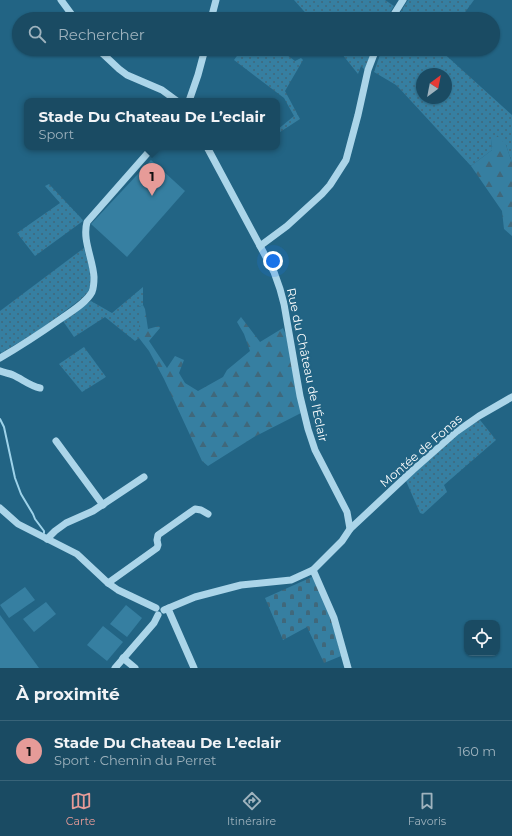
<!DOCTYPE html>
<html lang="fr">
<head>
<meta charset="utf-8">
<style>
  body { margin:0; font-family:Montserrat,sans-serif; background:#235269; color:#f1f3f6 }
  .controls { position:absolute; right:12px; bottom:12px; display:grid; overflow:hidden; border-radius:8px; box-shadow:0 1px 3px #0004 }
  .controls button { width:36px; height:36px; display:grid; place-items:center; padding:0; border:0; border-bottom:1px solid #386378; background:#1a4b63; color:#f1f3f6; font:20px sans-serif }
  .compass { position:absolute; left:416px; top:68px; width:36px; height:36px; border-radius:50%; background:#1a4b63; box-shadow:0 1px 3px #0004; rotate:32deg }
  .you { position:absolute; left:273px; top:261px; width:14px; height:14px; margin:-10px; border:3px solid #fff; border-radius:50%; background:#1a73e8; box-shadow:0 0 0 6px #1a73e833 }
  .badge { display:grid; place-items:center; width:26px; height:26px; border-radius:50%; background:#e69b98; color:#111; font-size:13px; font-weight:700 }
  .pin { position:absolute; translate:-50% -33px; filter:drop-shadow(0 1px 2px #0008) }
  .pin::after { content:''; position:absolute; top:21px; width:14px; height:12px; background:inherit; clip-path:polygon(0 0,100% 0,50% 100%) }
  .popup { position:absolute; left:24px; top:98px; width:256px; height:52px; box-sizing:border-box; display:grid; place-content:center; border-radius:8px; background:#1a4b63; filter:drop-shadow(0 1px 3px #0005); font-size:13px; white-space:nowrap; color:#9fb3be }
  .popup b { font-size:15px; color:#f1f3f6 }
  .popup::after { content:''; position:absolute; left:50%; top:100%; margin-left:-8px; border:8px solid transparent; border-top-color:#1a4b63 }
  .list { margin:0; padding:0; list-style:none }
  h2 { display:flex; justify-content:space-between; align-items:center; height:52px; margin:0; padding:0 16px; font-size:17px }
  h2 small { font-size:13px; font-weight:400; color:#9fb3be }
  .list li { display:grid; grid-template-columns:26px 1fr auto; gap:12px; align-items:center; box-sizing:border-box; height:60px; padding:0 16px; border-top:1px solid #386378 }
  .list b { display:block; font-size:15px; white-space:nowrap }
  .list p { margin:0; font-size:13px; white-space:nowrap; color:#9fb3be }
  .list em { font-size:13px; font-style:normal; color:#9fb3be }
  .icon { flex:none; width:22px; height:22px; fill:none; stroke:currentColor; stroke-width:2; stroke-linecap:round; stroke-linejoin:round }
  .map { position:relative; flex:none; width:512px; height:668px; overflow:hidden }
  .search { position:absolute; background:#1a4b63; box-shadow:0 1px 3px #0004; left:12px; right:12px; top:12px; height:44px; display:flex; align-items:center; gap:10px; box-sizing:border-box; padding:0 14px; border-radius:22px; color:#9fb3be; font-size:15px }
  .sheet { height:112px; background:#1a4b63 }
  nav { display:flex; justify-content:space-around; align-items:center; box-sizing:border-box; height:56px; border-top:1px solid #386378; background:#1a4b63; font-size:11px; color:#9fb3be }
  nav a { display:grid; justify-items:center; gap:2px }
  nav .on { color:#e69b98 }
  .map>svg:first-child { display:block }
  .grass { fill:url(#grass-dots); fill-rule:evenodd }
  .forest { fill:url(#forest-firs) }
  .cemetery { fill:url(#cemetery-stones) }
  .pitch { fill:#367fa1 }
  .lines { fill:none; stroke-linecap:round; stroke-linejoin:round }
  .stream { stroke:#9ed3ea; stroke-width:2 }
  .minor { stroke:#abd5e9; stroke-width:7 }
  .labels { text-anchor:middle; stroke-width:4; stroke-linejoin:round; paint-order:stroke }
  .street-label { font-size:12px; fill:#fff; stroke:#226484 }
</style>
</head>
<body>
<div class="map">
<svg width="512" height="668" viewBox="0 0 512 668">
  <defs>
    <pattern id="grass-dots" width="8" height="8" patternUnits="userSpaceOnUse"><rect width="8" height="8" fill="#367fa1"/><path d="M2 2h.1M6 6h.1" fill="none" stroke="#40687b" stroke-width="1.8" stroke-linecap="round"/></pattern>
    <pattern id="forest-firs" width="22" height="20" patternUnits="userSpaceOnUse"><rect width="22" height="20" fill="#367fa1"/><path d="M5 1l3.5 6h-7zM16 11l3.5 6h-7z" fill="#40687b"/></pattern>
    <pattern id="cemetery-stones" width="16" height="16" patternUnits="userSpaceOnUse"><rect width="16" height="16" fill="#367fa1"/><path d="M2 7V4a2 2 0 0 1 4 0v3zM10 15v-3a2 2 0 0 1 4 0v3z" fill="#40687b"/></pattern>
  </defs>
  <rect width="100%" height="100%" fill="#226484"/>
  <g class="grass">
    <polygon points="294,0 385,0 394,6 386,19 311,19"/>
    <polygon points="408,0 474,0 460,19 404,19 400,13"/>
    <polygon points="242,49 279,49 295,61 301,58 303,60 285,91 300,119 277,134 277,130 294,116 284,98 234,60"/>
    <polygon points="338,49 372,49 365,70 361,66 358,74"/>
    <path d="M382,49H439L512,115V163L506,145L491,139L492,150L471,166L400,89L396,85L374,72ZM422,74H446V98H422Z"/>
    <polygon points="49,184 82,219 83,221 35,256 17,233 60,203 45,186"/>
    <polygon points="84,248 91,274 90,286 88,292 81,299 38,331 1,353 0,351 0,311"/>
    <polygon points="143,287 143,305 139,307 139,338 135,341 105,317 74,337 63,321 91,301 112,313"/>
    <polygon points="84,347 106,377 82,392 59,364"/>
    <path d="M480,420L496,440L444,485L447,492L423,514L420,513L406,481C429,460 451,434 480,420Z"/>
  </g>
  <g class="forest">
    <polygon points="496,134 506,145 512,163 512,236 504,229 502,211 471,166 492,150 491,139"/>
    <polygon points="143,305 145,309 148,329 159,326 160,328 149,341 167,368 175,356 184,360 179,373 185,383 198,391 223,377 227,370 250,351 244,334 237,322 241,317 260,342 283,328 286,335 301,413 254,437 208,466 202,461 164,379 149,351 139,338 139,307"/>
  </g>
  <polygon class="cemetery" points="312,577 330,613 341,656 324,663 307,627 283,640 265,598"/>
  <g class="pitch">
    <polygon points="151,160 185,191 127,257 91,224"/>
    <polygon points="25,587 35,600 9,618 0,605"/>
    <polygon points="46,602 56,614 34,632 23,619"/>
    <polygon points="126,605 142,618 127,637 110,624"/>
    <polygon points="0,615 39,668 0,668"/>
    <polygon points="103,626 123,642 107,661 87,645"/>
  </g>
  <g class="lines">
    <polyline class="stream" points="0,419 4,427 15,478 21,494 33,514 35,519 44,531 44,533"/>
    <g class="minor">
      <polyline points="61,0 75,19"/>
      <polyline points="211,19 216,0"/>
      <polyline points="391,19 403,0"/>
      <polyline points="99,49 103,54 119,69 127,75 162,90 177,101"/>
      <polyline points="189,101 198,75 205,49"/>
      <polyline points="260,246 287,226 322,194 330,185 346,160 358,115 368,70 376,49"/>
      <path d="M0,358C21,346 42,332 62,318C72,311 86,303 92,292C94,287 94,282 94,277C93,259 82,240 87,222L153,147"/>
      <path d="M0,371C4,373 9,373 13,375C22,379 30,386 40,388"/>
      <polyline points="56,441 103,505"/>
      <polyline points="0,508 18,524 77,554 108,583 118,590 156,608"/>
      <polyline points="350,529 413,470 456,432 479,416 512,397"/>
      <polyline points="47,539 55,531 66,523 93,511 144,477"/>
      <polyline points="313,570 334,618 348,668"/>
      <polyline points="108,583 157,548 158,545 157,540 158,535 195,509 201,510 208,514"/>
      <polyline points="169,608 169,611 194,668"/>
      <polyline points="164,610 195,597 241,585 291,580 313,570 342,541 350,529 347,512 315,450 308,429 300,396 284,304 280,289 274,272 207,147"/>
      <polyline points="123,658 135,668"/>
      <polyline points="115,668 154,623 158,615"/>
    </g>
  </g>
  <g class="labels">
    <g class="street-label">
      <text transform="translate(307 365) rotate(78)" y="4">Rue du Château de l'Éclair</text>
      <text transform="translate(421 451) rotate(-41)" y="4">Montée de Fonas</text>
    </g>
  </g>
</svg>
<div class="controls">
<button><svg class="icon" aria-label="locate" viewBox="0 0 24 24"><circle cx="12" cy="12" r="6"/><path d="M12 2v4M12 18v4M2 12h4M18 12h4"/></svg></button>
</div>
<svg class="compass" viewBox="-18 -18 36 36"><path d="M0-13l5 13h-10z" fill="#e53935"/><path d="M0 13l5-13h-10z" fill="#9fb3be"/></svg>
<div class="you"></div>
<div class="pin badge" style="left:152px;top:196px">1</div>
<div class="popup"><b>Stade Du Chateau De L’eclair</b>Sport</div>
<div class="search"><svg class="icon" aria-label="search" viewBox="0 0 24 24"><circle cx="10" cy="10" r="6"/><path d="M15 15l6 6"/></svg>Rechercher</div>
</div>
<section class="sheet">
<h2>À proximité<small></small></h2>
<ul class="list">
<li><span class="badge">1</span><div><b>Stade Du Chateau De L’eclair</b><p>Sport · Chemin du Perret</p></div><em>160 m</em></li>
</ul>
</section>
<nav>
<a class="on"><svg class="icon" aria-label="map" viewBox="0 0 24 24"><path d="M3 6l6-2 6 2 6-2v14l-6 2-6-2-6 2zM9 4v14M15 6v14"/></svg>Carte</a>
<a><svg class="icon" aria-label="directions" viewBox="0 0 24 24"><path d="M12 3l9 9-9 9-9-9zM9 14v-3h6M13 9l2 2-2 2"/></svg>Itinéraire</a>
<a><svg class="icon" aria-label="saved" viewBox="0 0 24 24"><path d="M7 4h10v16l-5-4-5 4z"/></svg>Favoris</a>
</nav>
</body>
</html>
